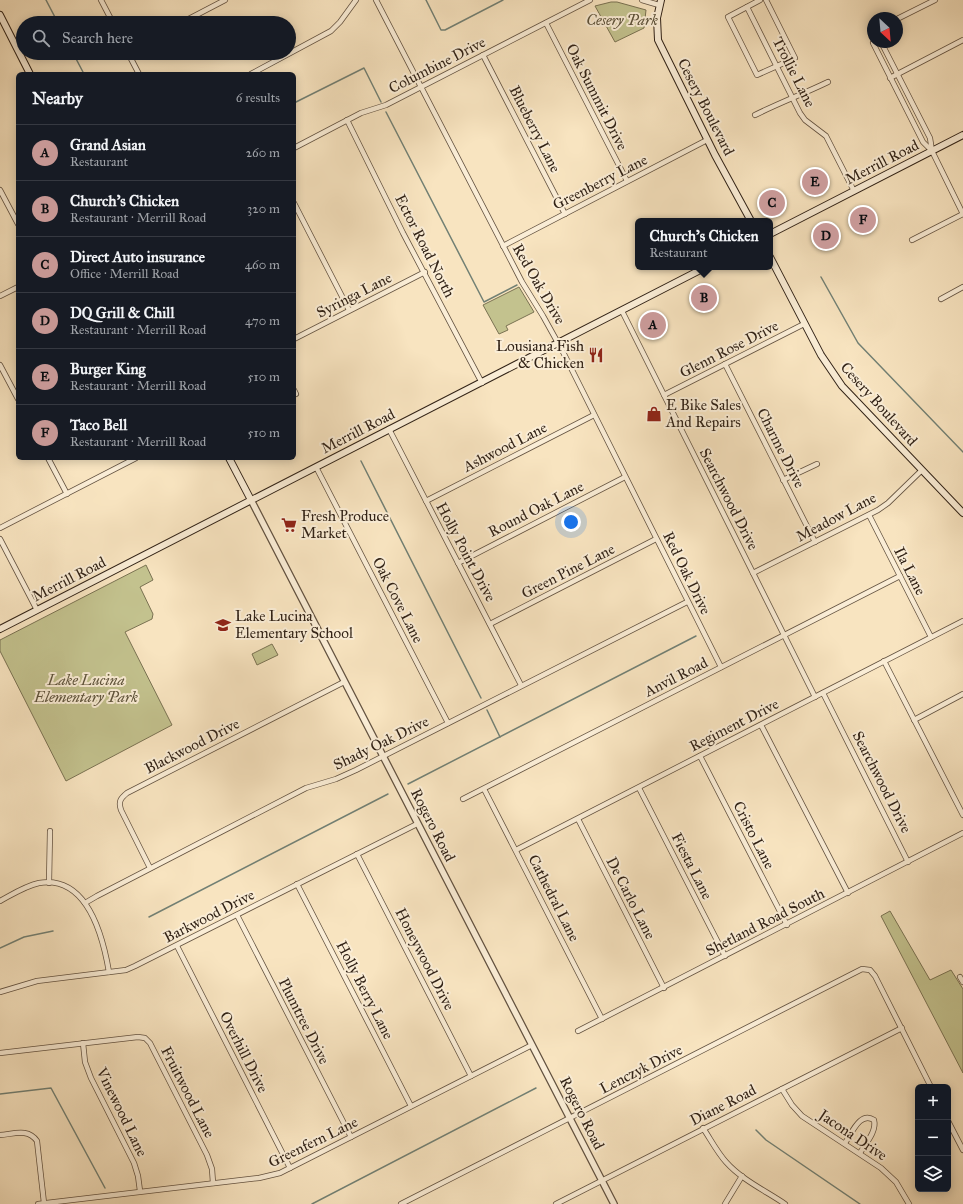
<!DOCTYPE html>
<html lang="en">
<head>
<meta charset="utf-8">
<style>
  body { margin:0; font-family:"IM FELL Great Primer",serif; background:#20242c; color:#f1f3f6 }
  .controls { position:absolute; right:12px; bottom:12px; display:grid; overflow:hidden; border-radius:6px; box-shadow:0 2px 10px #0003 }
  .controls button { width:36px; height:36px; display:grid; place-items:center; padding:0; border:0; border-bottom:1px solid #363941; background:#171b24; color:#f1f3f6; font:20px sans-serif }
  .compass { position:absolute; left:867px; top:12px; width:36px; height:36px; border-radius:50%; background:#171b24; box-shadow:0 2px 10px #0003; rotate:154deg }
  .you { position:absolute; left:571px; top:522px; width:14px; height:14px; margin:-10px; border:3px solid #fff; border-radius:50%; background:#1a73e8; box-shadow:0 0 0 6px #1a73e833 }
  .badge { display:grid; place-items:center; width:26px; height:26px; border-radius:50%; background:#c59692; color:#111; font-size:13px; font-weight:700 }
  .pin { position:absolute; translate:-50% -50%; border:2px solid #fff; box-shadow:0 1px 4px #0006 }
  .popup { position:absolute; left:635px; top:218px; width:138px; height:52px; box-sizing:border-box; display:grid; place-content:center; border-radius:6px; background:#171b24; filter:drop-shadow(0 1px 3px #0005); font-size:13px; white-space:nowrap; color:#9ea1a6 }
  .popup b { font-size:15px; color:#f1f3f6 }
  .popup::after { content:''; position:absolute; left:50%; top:100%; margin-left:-8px; border:8px solid transparent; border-top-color:#171b24 }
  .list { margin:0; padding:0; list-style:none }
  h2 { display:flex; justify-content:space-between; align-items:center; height:52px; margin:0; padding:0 16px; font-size:17px }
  h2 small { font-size:13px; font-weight:400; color:#9ea1a6 }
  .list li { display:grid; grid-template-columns:26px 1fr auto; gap:12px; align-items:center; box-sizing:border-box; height:56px; padding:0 16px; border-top:1px solid #363941 }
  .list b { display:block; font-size:15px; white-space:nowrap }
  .list p { margin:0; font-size:13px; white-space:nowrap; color:#9ea1a6 }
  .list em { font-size:13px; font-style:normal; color:#9ea1a6 }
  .icon { flex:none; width:22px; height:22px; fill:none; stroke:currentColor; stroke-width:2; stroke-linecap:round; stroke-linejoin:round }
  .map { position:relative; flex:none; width:963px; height:1204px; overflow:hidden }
  .search { position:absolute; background:#171b24; box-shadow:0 2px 10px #0003; left:16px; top:16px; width:280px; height:44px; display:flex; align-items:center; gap:10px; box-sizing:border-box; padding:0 14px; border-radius:22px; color:#9ea1a6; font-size:15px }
  .panel { position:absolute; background:#171b24; box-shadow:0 2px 10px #0003; left:16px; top:72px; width:280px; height:388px; border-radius:6px }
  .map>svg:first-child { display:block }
  .green { fill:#c3c28e; stroke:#7a7252 }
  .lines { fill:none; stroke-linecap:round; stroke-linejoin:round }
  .stream { stroke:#728074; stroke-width:1.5 }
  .minor-casing { stroke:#635240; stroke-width:6 }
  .tertiary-casing { stroke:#635240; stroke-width:8 }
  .secondary-casing { stroke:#312216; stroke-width:8 }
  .minor { stroke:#faedd6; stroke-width:4.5 }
  .tertiary { stroke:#faedd6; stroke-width:5.5 }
  .secondary { stroke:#faedd6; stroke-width:6 }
  .labels { text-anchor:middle; stroke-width:4; stroke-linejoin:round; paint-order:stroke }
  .park-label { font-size:15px; font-style:italic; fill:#5d523a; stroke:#faedd6 }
  .street-label { font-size:15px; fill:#312216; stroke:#faedd6 }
  .poi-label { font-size:15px; fill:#312216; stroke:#faedd6; text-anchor:start }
</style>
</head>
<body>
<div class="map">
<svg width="963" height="1204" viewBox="0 0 963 1204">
  <rect width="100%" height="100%" fill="#f8e4c0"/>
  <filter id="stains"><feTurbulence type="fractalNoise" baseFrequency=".005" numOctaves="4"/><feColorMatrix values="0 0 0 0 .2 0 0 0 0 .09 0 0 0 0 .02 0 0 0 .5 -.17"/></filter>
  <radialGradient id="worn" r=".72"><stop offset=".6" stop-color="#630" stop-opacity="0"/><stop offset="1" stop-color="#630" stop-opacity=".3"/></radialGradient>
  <g class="green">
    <polygon points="611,2 617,2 646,10 644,28 615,42 595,6"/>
    <polygon points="519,287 534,312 506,326 508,330 499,334 483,305"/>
    <polygon points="146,565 153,580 140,587 153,614 152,619 125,632 172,725 66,781 0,651 0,640"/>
    <polygon points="272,644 278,655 257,665 252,654"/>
    <polygon points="890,911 930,980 951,970 963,989 963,1073 881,916"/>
  </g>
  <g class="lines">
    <g class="stream">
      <polyline points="46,0 58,23"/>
      <polyline points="426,0 441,30 445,30 503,0"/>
      <polyline points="73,53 84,74"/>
      <polyline points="294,103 364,68 381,102"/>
      <polyline points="386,112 484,302 517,285"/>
      <polyline points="821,277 858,343 963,452"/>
      <polyline points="361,461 481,698"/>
      <polyline points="487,710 500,737"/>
      <polyline points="408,784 696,636"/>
      <polyline points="149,917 388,794"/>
      <polyline points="0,948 24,937 53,931"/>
      <polyline points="0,1094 51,1088 105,1188"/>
      <polyline points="756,1130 766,1140 860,1204"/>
      <polyline points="312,1204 536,1088"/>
    </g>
    <defs>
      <g id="minor">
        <polyline points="101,0 113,23"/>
        <polyline points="376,0 522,282 543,316 563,352 721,667"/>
        <polyline points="642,0 659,5"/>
        <polyline points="760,0 728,17 757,75 795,58 766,0"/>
        <polyline points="747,7 800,113 805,120 826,136 854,191"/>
        <polyline points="897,19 935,0"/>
        <polyline points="181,23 225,0"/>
        <polyline points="546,23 627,181"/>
        <polyline points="875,42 873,43 923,142 932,151"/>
        <polyline points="881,42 930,138 932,151 963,214"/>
        <polyline points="128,53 139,74"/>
        <polyline points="483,55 565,214"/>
        <polyline points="251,74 331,31 340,22 356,0"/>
        <polyline points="890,78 963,40"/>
        <path d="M755,115C779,103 803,94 828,82"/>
        <polyline points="347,120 403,233 482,383"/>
        <polyline points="294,148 361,113 386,105 590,0"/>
        <polyline points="0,190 18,224"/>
        <polyline points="294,203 349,310"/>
        <polyline points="912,240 963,214"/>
        <polyline points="503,246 707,140"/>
        <polyline points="0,296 18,287"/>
        <polyline points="941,299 963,287"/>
        <polyline points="622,311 815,697"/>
        <polyline points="294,339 425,272"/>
        <polyline points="725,364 815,542"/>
        <polyline points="0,365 18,399"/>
        <polyline points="294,390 296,394"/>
        <polyline points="664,395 804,324"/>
        <polyline points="389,429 521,685"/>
        <polyline points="48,458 67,494"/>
        <polyline points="316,467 448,723"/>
        <polyline points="783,480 817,464"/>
        <polyline points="426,501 594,415"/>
        <polyline points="869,515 931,637"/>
        <polyline points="0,528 136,458"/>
        <polyline points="0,539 37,610"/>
        <polyline points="458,563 625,477"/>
        <polyline points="753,573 878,510 888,503 922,470"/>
        <polyline points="490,624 656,539"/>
        <polyline points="884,661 963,815"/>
        <polyline points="823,693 908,862"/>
        <polyline points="914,720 963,694"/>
        <polyline points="761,725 848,893"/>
        <polyline points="700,756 787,925"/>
        <polyline points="639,788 725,956"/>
        <polyline points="484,789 602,1019"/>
        <polyline points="463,799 900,576"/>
        <polyline points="578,819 664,988"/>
        <polyline points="516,850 963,621"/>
        <polyline points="357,854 471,1076"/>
        <path d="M150,868L121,810C118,801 121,798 127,793L344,682"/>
        <polyline points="49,883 50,831"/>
        <polyline points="297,884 411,1106"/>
        <path d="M0,901C13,894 25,886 39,883C88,875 103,937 109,972"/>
        <polyline points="85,903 97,896 306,788 336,779 356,770 687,602"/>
        <polyline points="237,915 351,1137"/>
        <polyline points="177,946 290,1168"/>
        <polyline points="960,977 963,982"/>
        <polyline points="0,992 37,981 126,970 135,966 417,824"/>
        <polyline points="578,1031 963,833"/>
        <polyline points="83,1043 85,1062 91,1078 134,1163 138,1176 140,1191"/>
        <polyline points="0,1053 138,1037 145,1038 150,1043 207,1155 212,1169 213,1183"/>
        <polyline points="782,1089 792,1105 802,1116 881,1168 896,1182 909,1204"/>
        <polyline points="948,1121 963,1150"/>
        <path d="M703,1128C711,1140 717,1152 726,1162C742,1180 766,1191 785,1204"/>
        <path d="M0,1135C14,1134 28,1128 37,1141L44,1203"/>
        <path d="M845,1143C852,1133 860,1111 874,1120C877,1131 866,1143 860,1153"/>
        <polyline points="38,1204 259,1178 280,1173 532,1045"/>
        <polyline points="401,1204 862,969 870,970 875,976 931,1087"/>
        <polyline points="556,1204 902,1028"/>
        <polyline points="725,1204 742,1176"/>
      </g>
      <polyline id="tertiary" points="251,500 614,1204"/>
      <g id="secondary">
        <polyline points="661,0 657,18 658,40 715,155 751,221"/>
        <polyline points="0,15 30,74"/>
        <polyline points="770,234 963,135"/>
        <polyline points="770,257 821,355 842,386 963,513"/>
        <polyline points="229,458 251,500"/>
        <polyline points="0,629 706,267"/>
      </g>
    </defs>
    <use href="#minor" class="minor-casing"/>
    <use href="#tertiary" class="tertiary-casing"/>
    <use href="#secondary" class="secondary-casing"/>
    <use href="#minor" class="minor"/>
    <use href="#tertiary" class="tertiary"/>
    <use href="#secondary" class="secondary"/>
  </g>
  <defs>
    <symbol id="restaurant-bare" viewBox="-9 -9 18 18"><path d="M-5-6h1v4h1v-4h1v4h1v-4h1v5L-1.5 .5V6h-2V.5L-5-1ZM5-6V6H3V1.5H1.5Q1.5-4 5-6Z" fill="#8f2418" stroke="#faedd6" stroke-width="2.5" paint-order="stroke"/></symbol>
    <symbol id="shop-bare" viewBox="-9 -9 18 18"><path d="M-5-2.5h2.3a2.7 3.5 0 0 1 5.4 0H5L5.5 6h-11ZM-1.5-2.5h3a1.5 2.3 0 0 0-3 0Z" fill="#8f2418" stroke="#faedd6" stroke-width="2.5" paint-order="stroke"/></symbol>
    <symbol id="supermarket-bare" viewBox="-9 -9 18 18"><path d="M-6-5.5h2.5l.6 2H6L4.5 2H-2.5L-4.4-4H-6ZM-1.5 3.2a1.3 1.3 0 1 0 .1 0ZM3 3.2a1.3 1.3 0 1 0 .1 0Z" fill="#8f2418" stroke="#faedd6" stroke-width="2.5" paint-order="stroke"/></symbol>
    <symbol id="school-bare" viewBox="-9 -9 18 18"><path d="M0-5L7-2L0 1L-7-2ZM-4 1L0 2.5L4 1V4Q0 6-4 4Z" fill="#8f2418" stroke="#faedd6" stroke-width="2.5" paint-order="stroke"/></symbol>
  </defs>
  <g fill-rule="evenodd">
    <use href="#restaurant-bare" x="585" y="344" width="22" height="22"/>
    <use href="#shop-bare" x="643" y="403" width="22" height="22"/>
    <use href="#supermarket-bare" x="278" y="514" width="22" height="22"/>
    <use href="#school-bare" x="212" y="614" width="22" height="22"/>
  </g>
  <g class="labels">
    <g class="park-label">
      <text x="622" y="25">Cesery Park</text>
      <text x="86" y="685">Lake Lucina<tspan x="86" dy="17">Elementary Park</tspan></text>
    </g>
    <g class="street-label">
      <text transform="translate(437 65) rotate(-27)" y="5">Columbine Drive</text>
      <text transform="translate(794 72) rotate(63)" y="5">Trollie Lane</text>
      <text transform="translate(597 97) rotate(63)" y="5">Oak Summit Drive</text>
      <text transform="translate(706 107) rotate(63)" y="5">Cesery Boulevard</text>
      <text transform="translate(535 129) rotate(63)" y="5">Blueberry Lane</text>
      <text transform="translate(882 162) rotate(-27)" y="5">Merrill Road</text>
      <text transform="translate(600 182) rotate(-27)" y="5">Greenberry Lane</text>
      <text transform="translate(425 246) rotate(63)" y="5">Ector Road North</text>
      <text transform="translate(539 284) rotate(60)" y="5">Red Oak Drive</text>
      <text transform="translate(354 295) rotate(-27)" y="5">Syringa Lane</text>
      <text transform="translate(729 349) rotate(-27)" y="5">Glenn Rose Drive</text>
      <text transform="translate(879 404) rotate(48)" y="5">Cesery Boulevard</text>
      <text transform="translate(358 431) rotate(-27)" y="5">Merrill Road</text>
      <text transform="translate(505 447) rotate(-27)" y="5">Ashwood Lane</text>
      <text transform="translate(781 448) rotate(63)" y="5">Charme Drive</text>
      <text transform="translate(729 499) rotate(63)" y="5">Searchwood Drive</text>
      <text transform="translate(536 509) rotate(-27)" y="5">Round Oak Lane</text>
      <text transform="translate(836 517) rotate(-28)" y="5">Meadow Lane</text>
      <text transform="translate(466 552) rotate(62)" y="5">Holly Point Drive</text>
      <text transform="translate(568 571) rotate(-27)" y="5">Green Pine Lane</text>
      <text transform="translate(910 571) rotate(63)" y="5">Ila Lane</text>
      <text transform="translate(687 573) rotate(64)" y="5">Red Oak Drive</text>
      <text transform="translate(69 579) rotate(-27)" y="5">Merrill Road</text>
      <text transform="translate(398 600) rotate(63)" y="5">Oak Cove Lane</text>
      <text transform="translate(676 677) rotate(-27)" y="5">Anvil Road</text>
      <text transform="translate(734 725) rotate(-27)" y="5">Regiment Drive</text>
      <text transform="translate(381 743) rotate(-26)" y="5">Shady Oak Drive</text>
      <text transform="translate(192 746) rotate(-27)" y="5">Blackwood Drive</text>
      <text transform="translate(882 782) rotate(63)" y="5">Searchwood Drive</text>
      <text transform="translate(433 825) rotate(63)" y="5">Rogero Road</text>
      <text transform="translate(754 835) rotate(63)" y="5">Cristo Lane</text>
      <text transform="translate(692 866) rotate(63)" y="5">Fiesta Lane</text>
      <text transform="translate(554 898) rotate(63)" y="5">Cathedral Lane</text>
      <text transform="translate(631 898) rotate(63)" y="5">De Carlo Lane</text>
      <text transform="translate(209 916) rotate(-27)" y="5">Barkwood Drive</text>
      <text transform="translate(765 922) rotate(-27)" y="5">Shetland Road South</text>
      <text transform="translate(425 959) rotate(63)" y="5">Honeywood Drive</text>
      <text transform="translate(365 990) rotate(63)" y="5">Holly Berry Lane</text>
      <text transform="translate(304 1021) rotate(63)" y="5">Plumtree Drive</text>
      <text transform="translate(244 1052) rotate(63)" y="5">Overhill Drive</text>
      <text transform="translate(641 1069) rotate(-27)" y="5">Lenczyk Drive</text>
      <text transform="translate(188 1092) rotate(63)" y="5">Fruitwood Lane</text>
      <text transform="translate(723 1105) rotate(-27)" y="5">Diane Road</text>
      <text transform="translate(122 1112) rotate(64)" y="5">Vinewood Lane</text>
      <text transform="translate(582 1113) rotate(63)" y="5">Rogero Road</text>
      <text transform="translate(853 1135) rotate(34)" y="5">Jacona Drive</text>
      <text transform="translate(313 1142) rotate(-26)" y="5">Greenfern Lane</text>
    </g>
    <g class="poi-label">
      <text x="584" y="351" text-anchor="end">Lousiana Fish<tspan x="584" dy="17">&amp; Chicken</tspan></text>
      <text x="666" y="410">E Bike Sales<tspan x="666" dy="17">And Repairs</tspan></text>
      <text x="301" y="521">Fresh Produce<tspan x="301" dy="17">Market</tspan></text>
      <text x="235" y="621">Lake Lucina<tspan x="235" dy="17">Elementary School</tspan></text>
    </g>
  </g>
  <rect width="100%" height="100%" filter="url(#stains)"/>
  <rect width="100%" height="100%" fill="url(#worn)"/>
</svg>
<div class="controls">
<button>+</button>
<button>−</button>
<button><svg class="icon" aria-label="layers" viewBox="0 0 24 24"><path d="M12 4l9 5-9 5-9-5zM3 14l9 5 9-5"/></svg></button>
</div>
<svg class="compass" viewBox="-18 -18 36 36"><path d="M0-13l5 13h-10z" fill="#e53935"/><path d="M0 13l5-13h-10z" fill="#9ea1a6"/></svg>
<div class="you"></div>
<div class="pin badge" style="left:653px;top:325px">A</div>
<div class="pin badge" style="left:704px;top:298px">B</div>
<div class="popup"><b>Church's Chicken</b>Restaurant</div>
<div class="pin badge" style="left:772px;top:203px">C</div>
<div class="pin badge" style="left:826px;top:236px">D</div>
<div class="pin badge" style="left:815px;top:182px">E</div>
<div class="pin badge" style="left:863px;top:220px">F</div>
<div class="search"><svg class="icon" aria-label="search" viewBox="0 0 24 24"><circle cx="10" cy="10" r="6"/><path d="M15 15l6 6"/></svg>Search here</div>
<section class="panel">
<h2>Nearby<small>6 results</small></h2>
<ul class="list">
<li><span class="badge">A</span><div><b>Grand Asian</b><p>Restaurant</p></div><em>260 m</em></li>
<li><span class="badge">B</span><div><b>Church's Chicken</b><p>Restaurant · Merrill Road</p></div><em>320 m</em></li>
<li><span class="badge">C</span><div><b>Direct Auto insurance</b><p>Office · Merrill Road</p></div><em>460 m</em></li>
<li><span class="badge">D</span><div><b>DQ Grill &amp; Chill</b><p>Restaurant · Merrill Road</p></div><em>470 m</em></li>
<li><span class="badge">E</span><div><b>Burger King</b><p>Restaurant · Merrill Road</p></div><em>510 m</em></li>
<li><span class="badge">F</span><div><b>Taco Bell</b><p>Restaurant · Merrill Road</p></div><em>510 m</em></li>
</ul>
</section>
</div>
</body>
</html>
